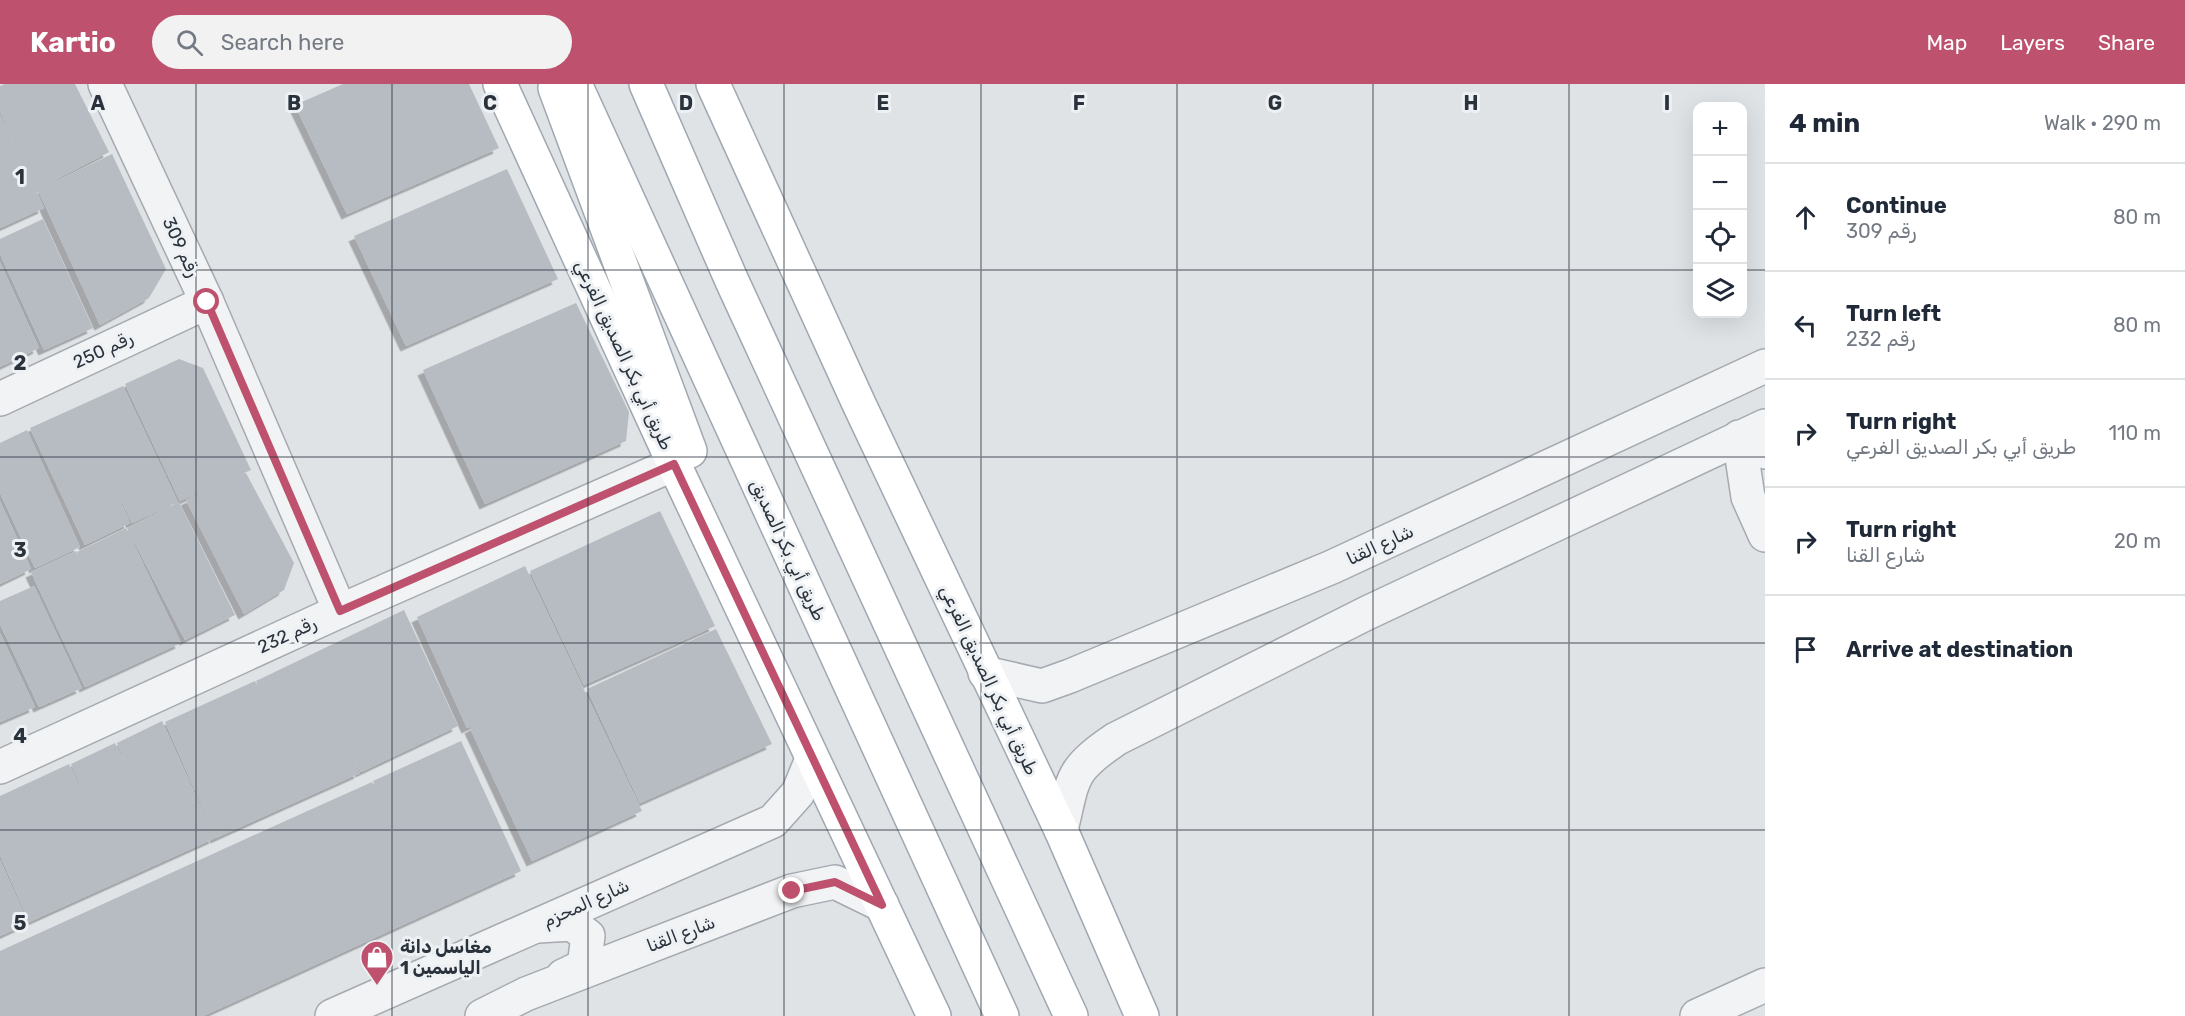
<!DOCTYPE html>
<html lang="en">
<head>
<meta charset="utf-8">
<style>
  body { margin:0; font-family:Rubik,"Noto Naskh Arabic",sans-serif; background:#f2f2f3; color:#1f2937 }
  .controls { position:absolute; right:18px; top:18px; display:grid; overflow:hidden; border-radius:12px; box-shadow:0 6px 24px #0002 }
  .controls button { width:54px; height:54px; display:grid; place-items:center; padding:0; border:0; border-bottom:2px solid #e0e1e3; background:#fff; color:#1f2937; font:30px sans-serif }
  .stop { position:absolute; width:18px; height:18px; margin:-14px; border:4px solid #be516d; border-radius:50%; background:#fff }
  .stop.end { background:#be516d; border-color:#fff; box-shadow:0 2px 6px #0008 }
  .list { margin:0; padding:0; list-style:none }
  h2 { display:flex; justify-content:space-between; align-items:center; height:78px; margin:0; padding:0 24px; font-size:26px }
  h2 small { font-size:20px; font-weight:400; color:#747a83 }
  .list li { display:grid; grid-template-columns:39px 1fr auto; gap:18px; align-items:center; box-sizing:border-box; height:108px; padding:0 24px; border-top:2px solid #e0e1e3 }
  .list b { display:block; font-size:22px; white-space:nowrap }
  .list p { margin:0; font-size:20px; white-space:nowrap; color:#747a83 }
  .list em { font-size:20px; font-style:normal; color:#747a83 }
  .icon { flex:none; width:33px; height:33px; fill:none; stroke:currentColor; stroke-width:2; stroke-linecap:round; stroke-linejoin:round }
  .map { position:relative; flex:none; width:1765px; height:932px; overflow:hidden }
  header { display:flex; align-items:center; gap:36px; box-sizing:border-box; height:84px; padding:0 30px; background:#be516d; color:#fff }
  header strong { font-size:28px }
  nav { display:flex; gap:33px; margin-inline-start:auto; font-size:21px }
  .search { width:420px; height:54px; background:#f2f2f3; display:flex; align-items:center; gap:15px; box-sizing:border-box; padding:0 21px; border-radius:33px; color:#747a83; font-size:22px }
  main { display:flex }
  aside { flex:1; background:#fff }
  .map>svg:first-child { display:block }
  .building { fill:#b7bcc3; filter:url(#shadow) }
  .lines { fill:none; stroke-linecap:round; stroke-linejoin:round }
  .minor-casing { stroke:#a5aab0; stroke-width:36 }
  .major-casing { stroke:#9fa8b1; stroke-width:36 }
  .minor { stroke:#f1f3f5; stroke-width:33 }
  .major { stroke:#fff; stroke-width:33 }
  .route { stroke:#be516d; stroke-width:8 }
  .grid { fill:none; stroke:#2a323c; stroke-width:1.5; stroke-opacity:0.55 }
  .labels { text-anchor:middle; stroke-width:6; stroke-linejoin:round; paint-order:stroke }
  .street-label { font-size:18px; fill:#2a323c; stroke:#eef1f4 }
  .poi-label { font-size:18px; font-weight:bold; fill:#2a323c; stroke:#eef1f4; text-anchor:start }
  .grid-label { font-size:20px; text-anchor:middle; font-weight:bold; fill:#2a323c; stroke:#eef1f4; stroke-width:6; stroke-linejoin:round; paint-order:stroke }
</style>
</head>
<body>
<header>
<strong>Kartio</strong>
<div class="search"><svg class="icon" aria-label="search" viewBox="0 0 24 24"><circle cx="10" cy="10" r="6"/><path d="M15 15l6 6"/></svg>Search here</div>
<nav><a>Map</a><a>Layers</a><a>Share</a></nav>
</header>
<main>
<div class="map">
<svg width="1765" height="932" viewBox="0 0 1765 932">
  <defs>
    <filter id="shadow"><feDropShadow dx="-5.5" dy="5.5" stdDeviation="0" flood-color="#0004"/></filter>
  </defs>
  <rect width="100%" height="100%" fill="#dfe3e6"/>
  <g class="building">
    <polygon points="5,0 75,0 109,68 36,106 44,124 0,144 0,31 21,74 0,27 0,2"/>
    <polygon points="343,0 469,0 499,64 347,130 295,21"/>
    <polygon points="112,70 166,185 149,214 100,241 38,106"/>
    <polygon points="507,85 558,195 406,262 354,152"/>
    <polygon points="43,135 93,244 44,266 0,170 0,155"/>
    <polygon points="0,178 39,264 0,283"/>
    <polygon points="576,219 629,328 626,357 485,420 423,286"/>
    <polygon points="179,275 203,284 251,386 180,417 125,300"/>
    <polygon points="123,302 178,418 132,439 102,376 130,439 85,461 30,344"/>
    <polygon points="27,346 80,463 35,484 0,409 0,359"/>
    <polygon points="246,389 294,479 284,506 244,530 186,416"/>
    <polygon points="0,417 31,485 0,500"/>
    <polygon points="179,418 235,531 185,556 127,444"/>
    <polygon points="660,427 715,542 584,601 530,487"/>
    <polygon points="126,444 181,559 85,603 31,488 76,467 102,523 77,468"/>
    <polygon points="525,482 642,727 532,777 470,644 501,628 467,644 417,533"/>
    <polygon points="34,502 82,604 39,623 0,540 0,517"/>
    <polygon points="404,526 458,642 361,688 348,661 360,689 216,754 165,638 255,597 263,614 256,597"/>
    <polygon points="716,545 772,660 640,719 587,605"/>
    <polygon points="0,549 35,623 0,638"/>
    <polygon points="162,637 215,754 29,838 0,771 0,712 69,680 99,743 71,680 115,659 130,689 117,659"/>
    <polygon points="461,657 521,787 203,932 0,932 0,867 283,738 312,803 283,738 372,698 384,723 373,697"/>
    <polygon points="0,776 28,839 0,852"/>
  </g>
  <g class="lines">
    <defs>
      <g id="minor">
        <polyline points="105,0 207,218 340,527"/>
        <polyline points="0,315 207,218"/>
        <polyline points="1765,368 1739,353 1748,413 1765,451"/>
        <polyline points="985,589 1042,602 1070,592 1332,483 1765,282"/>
        <polyline points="0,683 340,527 674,380"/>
        <path d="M1061,746C1074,693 1069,687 1116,655L1367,529L1765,342"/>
        <polyline points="538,842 572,840 588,852 584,882 563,892"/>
        <polyline points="332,932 773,737 798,709 812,675"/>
        <polyline points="482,932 526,910 792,807 835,798 882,821"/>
        <polyline points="1697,932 1765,901"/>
      </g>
      <g id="major">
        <polyline points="500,0 674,380 934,932"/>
        <polyline points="575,0 1002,932"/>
        <polyline points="646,0 732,197 1071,932"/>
        <polyline points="713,0 859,320 1061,746 1142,932"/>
        <polyline points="555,4 690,367"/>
      </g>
    </defs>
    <use href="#minor" class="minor-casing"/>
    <use href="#major" class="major-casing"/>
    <use href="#minor" class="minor"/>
    <use href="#major" class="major"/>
  </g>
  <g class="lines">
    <polyline class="route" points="207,218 340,527 674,380 882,821 835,798 792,807"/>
  </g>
  <path class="grid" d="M196,0V932M392,0V932M588,0V932M784,0V932M981,0V932M1177,0V932M1373,0V932M1569,0V932M0,186H1698M1742,186H1765M0,373H1765M0,559H1765M0,746H1765"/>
  <defs>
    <symbol id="shop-pin" viewBox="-11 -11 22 30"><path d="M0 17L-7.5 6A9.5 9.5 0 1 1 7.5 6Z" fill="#be516d" stroke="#eef1f4"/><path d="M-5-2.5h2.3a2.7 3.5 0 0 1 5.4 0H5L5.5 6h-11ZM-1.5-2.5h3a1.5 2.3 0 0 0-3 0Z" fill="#fff"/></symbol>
  </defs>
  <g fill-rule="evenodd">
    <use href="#shop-pin" x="358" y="854" width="38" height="52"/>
  </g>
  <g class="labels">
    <g class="street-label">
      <text transform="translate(181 163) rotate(65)" y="6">رقم 309</text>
      <text transform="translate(103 266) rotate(-25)" y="6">رقم 250</text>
      <text transform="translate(624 271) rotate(65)" y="6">طريق أبي بكر الصديق الفرعي</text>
      <text transform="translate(1380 461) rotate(-25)" y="6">شارع القنا</text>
      <text transform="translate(788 466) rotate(65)" y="6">طريق أبي بكر الصديق</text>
      <text transform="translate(287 551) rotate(-25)" y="6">رقم 232</text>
      <text transform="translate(989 596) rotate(65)" y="6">طريق أبي بكر الصديق الفرعي</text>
      <text transform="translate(586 819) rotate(-24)" y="6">شارع المحزم</text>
      <text transform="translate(681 850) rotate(-21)" y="6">شارع القنا</text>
    </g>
    <g class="poi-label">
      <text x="400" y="869">مغاسل دانة<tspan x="400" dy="21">الياسمين 1</tspan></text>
    </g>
  </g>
  <g class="grid-label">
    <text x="98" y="26">A</text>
    <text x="294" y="26">B</text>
    <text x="490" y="26">C</text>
    <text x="686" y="26">D</text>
    <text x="883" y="26">E</text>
    <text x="1079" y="26">F</text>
    <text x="1275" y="26">G</text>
    <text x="1471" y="26">H</text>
    <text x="1667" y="26">I</text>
    <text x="20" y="100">1</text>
    <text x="20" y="286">2</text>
    <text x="20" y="473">3</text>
    <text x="20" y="659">4</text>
    <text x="20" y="846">5</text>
  </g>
</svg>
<div class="controls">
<button>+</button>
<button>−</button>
<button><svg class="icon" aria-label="locate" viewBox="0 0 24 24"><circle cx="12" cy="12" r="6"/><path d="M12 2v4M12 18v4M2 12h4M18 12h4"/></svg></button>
<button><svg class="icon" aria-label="layers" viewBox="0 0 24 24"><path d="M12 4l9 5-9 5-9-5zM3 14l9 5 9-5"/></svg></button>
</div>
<div class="stop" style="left:207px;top:218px"></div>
<div class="stop end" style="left:792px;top:807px"></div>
</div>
<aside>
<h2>4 min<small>Walk · 290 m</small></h2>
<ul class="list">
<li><svg class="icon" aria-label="ahead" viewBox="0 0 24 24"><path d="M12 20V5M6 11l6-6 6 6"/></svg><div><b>Continue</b><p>رقم 309</p></div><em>80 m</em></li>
<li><svg class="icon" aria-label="left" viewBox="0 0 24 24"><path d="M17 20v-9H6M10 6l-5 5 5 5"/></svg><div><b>Turn left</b><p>رقم 232</p></div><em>80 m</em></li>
<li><svg class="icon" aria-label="right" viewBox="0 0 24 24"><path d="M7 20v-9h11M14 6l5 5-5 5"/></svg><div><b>Turn right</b><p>طريق أبي بكر الصديق الفرعي</p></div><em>110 m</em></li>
<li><svg class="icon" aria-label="right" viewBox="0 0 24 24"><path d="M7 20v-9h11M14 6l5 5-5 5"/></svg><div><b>Turn right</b><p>شارع القنا</p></div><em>20 m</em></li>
<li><svg class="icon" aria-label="arrive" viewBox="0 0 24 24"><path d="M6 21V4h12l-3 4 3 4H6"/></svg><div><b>Arrive at destination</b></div></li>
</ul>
</aside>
</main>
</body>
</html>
